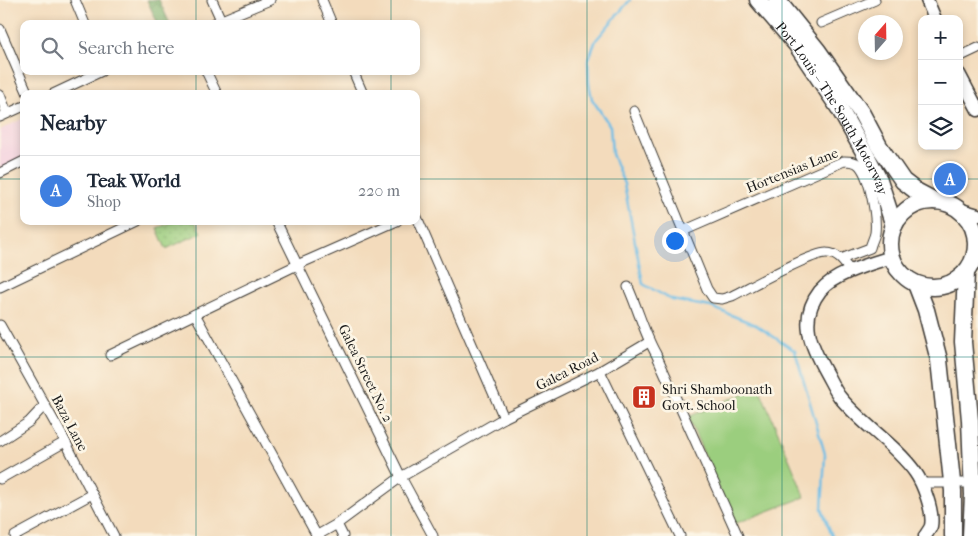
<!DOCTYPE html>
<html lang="en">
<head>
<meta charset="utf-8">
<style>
  body { margin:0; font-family:"IM FELL French Canon",serif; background:#f2f2f3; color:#1f2937 }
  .controls { position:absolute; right:15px; top:15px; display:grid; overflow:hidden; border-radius:10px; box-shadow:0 2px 8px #0003 }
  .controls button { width:45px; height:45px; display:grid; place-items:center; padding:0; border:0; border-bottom:1px solid #e0e1e3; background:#fff; color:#1f2937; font:25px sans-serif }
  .compass { position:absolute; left:858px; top:15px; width:45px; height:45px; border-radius:50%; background:#fff; box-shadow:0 2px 8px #0003; rotate:20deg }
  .you { position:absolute; left:674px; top:240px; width:18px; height:18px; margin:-12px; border:4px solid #fff; border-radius:50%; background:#1a73e8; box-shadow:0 0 0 8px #1a73e833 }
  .badge { display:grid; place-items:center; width:32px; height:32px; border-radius:50%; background:#1a73e8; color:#fff; font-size:16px; font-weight:700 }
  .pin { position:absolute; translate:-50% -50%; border:2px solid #fff; box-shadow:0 1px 5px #0006 }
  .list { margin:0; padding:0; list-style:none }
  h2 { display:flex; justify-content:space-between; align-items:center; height:65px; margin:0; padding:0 20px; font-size:21px }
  h2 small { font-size:16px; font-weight:400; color:#747a83 }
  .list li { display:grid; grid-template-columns:32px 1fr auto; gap:15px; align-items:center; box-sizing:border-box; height:70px; padding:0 20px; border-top:1px solid #e0e1e3 }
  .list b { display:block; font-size:19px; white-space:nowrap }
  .list p { margin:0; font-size:16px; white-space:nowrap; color:#747a83 }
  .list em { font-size:16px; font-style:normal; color:#747a83 }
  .icon { flex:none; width:28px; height:28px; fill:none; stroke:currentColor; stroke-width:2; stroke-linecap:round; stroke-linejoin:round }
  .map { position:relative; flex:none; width:978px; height:536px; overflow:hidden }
  .search { position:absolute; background:#fff; box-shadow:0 2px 8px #0003; left:20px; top:20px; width:400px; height:55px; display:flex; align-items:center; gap:12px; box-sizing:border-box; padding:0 18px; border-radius:10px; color:#747a83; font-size:19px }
  .panel { position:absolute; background:#fff; box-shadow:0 2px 8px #0003; left:20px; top:90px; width:400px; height:135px; border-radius:10px }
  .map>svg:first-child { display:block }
  .built { fill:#f3cfdf }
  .grass { fill:url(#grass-dots); stroke:#5c754d }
  .forest { fill:url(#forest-crowns); stroke:#4c6644 }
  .pitch { fill:#9bce7e; stroke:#5c754d }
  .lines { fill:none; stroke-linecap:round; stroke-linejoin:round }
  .stream { stroke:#6abde6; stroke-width:2.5 }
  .street-casing { stroke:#3c3934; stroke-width:11 }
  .secondary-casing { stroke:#3c3934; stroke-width:15 }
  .highway-casing { stroke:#3c3934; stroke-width:19 }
  .street { stroke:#fff; stroke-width:9 }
  .secondary { stroke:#fff; stroke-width:12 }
  .highway { stroke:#fff; stroke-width:16 }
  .grid { fill:none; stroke:#0f766e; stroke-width:1; stroke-opacity:0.55 }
  .labels { text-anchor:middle; stroke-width:5; stroke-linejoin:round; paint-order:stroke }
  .street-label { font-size:14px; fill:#1c1c1c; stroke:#fcf5e5 }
  .poi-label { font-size:14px; fill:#1c1c1c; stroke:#fcf5e5; text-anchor:start }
</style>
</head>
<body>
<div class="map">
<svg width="978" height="536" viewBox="0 0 978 536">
  <defs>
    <pattern id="grass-dots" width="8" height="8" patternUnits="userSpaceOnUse" patternTransform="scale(1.25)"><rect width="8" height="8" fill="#9bce7e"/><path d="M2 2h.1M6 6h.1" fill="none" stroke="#85b06c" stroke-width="1.8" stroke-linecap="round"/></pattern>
    <pattern id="forest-crowns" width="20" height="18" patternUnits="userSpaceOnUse" patternTransform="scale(1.25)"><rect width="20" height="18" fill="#7cb16d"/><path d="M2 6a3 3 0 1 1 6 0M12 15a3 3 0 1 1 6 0" fill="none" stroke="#658f59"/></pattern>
  </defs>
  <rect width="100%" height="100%" fill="#fcf5e5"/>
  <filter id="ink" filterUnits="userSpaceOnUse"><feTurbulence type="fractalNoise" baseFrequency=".02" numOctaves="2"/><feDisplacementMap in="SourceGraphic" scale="10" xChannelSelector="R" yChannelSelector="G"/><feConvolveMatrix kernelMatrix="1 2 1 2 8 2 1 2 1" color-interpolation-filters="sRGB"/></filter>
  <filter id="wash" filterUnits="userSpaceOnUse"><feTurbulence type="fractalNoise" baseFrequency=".0096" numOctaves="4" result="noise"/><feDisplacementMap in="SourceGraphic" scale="20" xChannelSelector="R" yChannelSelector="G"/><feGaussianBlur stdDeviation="1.12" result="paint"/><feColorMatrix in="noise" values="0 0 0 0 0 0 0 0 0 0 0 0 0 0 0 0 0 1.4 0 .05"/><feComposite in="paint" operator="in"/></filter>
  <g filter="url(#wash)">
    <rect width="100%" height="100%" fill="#f3dbbc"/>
    <polygon class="built" points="24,118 24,159 0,171 0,130"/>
    <polygon class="grass" points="176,221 195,221 201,233 166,249 157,228"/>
    <polygon class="forest" points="147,0 159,0 170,24 158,24"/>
    <polygon class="pitch" points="759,387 805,497 734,524 688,417"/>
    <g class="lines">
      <polyline class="stream" points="630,0 596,40 588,61 589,84 592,99 610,126 612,154 624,184 643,284 672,300 711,307 756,325 795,351 825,454 822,509 832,536"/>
    </g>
  </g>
  <g filter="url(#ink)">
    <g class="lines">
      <defs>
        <g id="street">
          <polyline points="75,0 85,24"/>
          <polyline points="212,0 221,20"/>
          <polyline points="322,0 332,24"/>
          <polyline points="821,23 875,0"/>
          <polyline points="212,24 270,0"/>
          <polyline points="0,29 28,94"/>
          <polyline points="959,57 978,48"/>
          <polyline points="206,71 217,94"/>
          <polyline points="353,71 363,94"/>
          <polyline points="53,94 102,71"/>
          <polyline points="0,95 7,113"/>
          <path d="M634,111L707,289L713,298L722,299L732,296C750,287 812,252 827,253C838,253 845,264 851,272"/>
          <polyline points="0,117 24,106"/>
          <polyline points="0,173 24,161"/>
          <polyline points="416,215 504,418"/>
          <polyline points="276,221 401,477 433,536"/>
          <path d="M683,231L844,161C849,161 855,161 859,165C870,177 877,217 875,233C874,238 871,243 870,248L841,259"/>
          <polyline points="0,287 138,221"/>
          <path d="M628,287C638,309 644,333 656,354L738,536"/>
          <polyline points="195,314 317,536"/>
          <polyline points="0,325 65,441 114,536"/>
          <polyline points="110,355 297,265 397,221"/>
          <polyline points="600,371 680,536"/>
          <polyline points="0,441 29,422 45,405"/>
          <polyline points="0,479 65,442"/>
          <polyline points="921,483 944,483"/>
          <polyline points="961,483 964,483"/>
          <polyline points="337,524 343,536"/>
          <polyline points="15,536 92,494"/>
          <polyline points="316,536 337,524 401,477 504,418 600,371 649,342"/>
        </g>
        <g id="secondary">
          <polyline points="927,0 935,19"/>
          <polyline points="959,74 978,110"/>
          <polyline points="958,209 978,215"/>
          <polyline points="976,249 978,247"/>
          <path d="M892,257C870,264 835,273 820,291C798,319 811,346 826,373C830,380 834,389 839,396C861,424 894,443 915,472C923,483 934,512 931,526C930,529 927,533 925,536"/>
        </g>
        <g id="highway">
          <path id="s1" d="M758,0L796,44L839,108L867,157L879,180L894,226"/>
          <polyline points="777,0 818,51 862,114 879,146 903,181 916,191 935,201"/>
          <circle cx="933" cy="244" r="43"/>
          <polyline points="966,272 963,342 970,420 973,495 971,536"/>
          <polyline points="916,284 926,310 939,360 953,491 953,536"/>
        </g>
      </defs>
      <use href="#street" class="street-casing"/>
      <use href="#secondary" class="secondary-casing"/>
      <use href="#highway" class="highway-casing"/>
      <use href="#street" class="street"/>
      <use href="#secondary" class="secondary"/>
      <use href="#highway" class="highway"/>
    </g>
  </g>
  <path class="grid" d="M196,0V24M391,0V24M587,0V536M782,0V536M196,71V94M391,71V94M0,179H24M416,179H978M196,221V536M391,221V536M0,357H978"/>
  <defs>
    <symbol id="building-square" viewBox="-11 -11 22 22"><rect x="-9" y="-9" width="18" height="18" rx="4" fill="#c8321e" stroke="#fcf5e5"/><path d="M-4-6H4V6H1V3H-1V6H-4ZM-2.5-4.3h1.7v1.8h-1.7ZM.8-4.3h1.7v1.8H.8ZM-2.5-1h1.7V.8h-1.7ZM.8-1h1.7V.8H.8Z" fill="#fff"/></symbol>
  </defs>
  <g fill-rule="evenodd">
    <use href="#building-square" x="630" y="383" width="28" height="28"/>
  </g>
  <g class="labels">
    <g class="street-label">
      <text dy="5" stroke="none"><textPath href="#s1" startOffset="132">Port Louis – The South Motorway</textPath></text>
      <text transform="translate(792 170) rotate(-22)" y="5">Hortensias Lane</text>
      <text transform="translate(567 371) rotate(-27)" y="5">Galea Road</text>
      <text transform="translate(366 373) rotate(64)" y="5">Galea Street No. 2</text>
      <text transform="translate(70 423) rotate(62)" y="5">Baza Lane</text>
    </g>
    <g class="poi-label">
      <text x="662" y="394">Shri Shamboonath<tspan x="662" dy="16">Govt. School</tspan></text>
    </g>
  </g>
</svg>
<div class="controls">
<button>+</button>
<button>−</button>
<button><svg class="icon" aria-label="layers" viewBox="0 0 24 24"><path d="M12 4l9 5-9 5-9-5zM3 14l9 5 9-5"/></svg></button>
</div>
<svg class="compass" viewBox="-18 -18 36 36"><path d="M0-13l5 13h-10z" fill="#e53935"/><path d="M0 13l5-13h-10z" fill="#747a83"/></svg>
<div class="you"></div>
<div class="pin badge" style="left:950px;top:179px;background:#3f7fe0">A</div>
<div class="search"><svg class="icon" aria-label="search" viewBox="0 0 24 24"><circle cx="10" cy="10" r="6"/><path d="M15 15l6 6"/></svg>Search here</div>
<section class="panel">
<h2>Nearby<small></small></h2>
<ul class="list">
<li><span class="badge" style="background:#3f7fe0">A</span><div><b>Teak World</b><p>Shop</p></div><em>220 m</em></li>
</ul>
</section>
</div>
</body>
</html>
